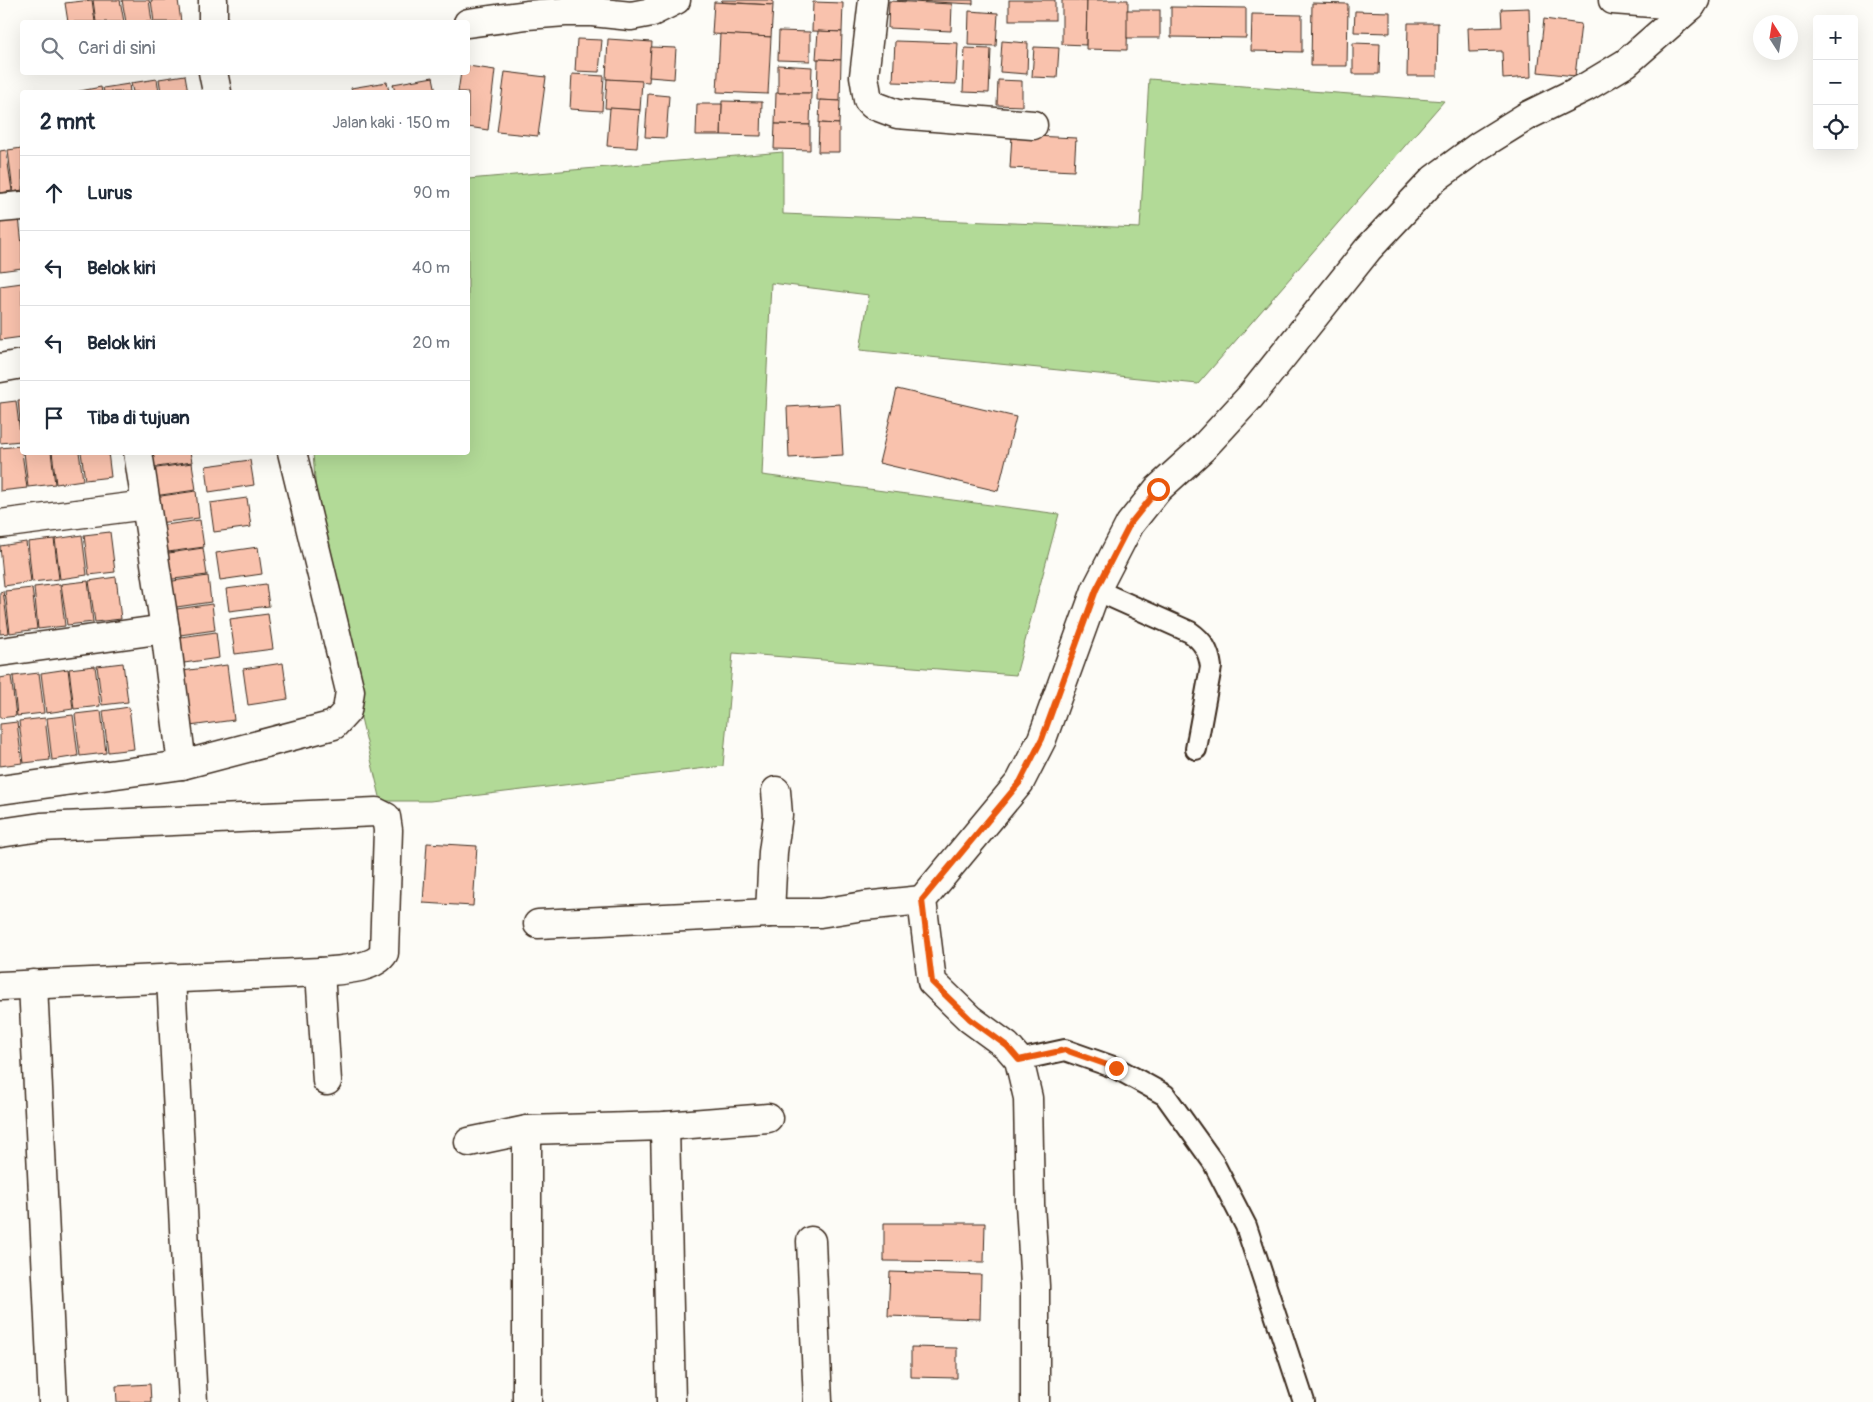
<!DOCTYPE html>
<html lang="id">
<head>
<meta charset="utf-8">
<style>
  body { margin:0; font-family:Pangolin,sans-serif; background:#f6f6f7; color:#1f2937 }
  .controls { position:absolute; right:15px; top:15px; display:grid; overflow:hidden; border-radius:5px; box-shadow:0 5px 20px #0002 }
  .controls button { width:45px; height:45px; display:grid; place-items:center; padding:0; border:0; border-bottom:1px solid #e0e1e3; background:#fff; color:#1f2937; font:25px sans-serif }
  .compass { position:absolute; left:1753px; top:15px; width:45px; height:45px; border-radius:50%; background:#fff; box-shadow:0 5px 20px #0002; rotate:348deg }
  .stop { position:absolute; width:15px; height:15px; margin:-11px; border:4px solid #ea580c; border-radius:50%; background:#fff }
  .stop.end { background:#ea580c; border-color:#fff; box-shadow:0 1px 5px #0008 }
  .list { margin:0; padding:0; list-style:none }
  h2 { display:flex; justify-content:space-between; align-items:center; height:65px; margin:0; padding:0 20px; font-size:21px }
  h2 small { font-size:16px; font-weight:400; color:#747a83 }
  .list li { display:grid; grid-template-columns:32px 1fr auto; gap:15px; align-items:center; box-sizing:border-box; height:75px; padding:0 20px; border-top:1px solid #e0e1e3 }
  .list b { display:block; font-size:19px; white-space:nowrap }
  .list em { font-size:16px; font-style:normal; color:#747a83 }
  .icon { flex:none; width:28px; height:28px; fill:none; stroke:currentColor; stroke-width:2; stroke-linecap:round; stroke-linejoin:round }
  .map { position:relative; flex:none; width:1873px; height:1402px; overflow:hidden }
  .search { position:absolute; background:#fff; box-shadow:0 5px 20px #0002; left:20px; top:20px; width:450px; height:55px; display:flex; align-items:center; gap:12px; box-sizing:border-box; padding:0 18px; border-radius:5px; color:#747a83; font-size:19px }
  .panel { position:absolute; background:#fff; box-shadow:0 5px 20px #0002; left:20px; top:90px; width:450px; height:365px; border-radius:5px }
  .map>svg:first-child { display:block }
  .green { fill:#b2da97; stroke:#76825a }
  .building { fill:#f9c2ad; stroke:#3b2a1e }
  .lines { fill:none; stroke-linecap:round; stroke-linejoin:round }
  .service-casing { stroke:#3b2a1e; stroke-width:24 }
  .minor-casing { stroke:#3b2a1e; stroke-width:31 }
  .service { stroke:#fdfcf7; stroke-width:20 }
  .minor { stroke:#fdfcf7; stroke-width:28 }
  .route { stroke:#ea580c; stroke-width:6 }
</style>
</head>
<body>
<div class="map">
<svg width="1873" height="1402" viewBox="0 0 1873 1402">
  <rect width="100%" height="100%" fill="#fdfcf7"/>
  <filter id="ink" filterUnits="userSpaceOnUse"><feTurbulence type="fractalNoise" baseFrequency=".02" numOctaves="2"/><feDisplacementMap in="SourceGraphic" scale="10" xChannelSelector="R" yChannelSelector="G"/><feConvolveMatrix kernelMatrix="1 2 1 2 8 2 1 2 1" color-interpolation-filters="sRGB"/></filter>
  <g filter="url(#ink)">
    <polygon class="green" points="1149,79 1444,101 1198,384 860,350 869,295 771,283 762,475 1059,514 1016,675 733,653 723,766 430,801 381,801 320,547 313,453 468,452 468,179 783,152 783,214 1140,228"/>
    <g class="building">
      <polygon points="92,0 95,22 68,22 65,3"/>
      <polygon points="93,0 120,0 124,22 96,22"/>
      <polygon points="122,0 149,0 152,22 126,22"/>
      <polygon points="151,0 178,0 181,22 154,22"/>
      <polygon points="722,0 773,0 773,5 721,2"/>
      <polygon points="897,0 973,0 973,4"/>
      <rect x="1009" y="0" width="46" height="20"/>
      <polygon points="1062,0 1087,0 1086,45 1062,44"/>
      <polygon points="1087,0 1128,0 1127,50 1086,49"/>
      <polygon points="889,1 952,4 951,31 888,28"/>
      <polygon points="714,2 773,5 771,37 712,34"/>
      <polygon points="813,2 843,3 842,32 812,31"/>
      <polygon points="1312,3 1348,4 1347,66 1311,66"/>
      <polygon points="1171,7 1246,8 1246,38 1171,37"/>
      <polygon points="1529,8 1531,77 1503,79 1502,51 1469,52 1468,28 1502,27 1501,9"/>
      <rect x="1127" y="10" width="33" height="28"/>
      <polygon points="969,11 998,13 996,46 968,45"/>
      <polygon points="1355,11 1390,12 1390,33 1354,32"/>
      <polygon points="1252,14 1302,15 1302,52 1251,51"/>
      <polygon points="1544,19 1581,24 1575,76 1538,72"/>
      <polygon points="1408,23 1438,23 1437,76 1407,76"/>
      <polygon points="779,31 810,32 810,61 778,60"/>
      <polygon points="818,31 842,32 841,60 816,59"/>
      <polygon points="720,34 771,37 768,94 717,92"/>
      <polygon points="577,39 602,40 599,72 575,71"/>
      <polygon points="608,39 652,42 649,82 606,79"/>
      <polygon points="895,41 958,43 956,84 893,82"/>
      <polygon points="1002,41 1028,43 1027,74 1000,72"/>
      <polygon points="1353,43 1380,44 1379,74 1353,74"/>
      <polygon points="651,47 676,48 674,79 649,77"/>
      <polygon points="1034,47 1059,48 1057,78 1032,77"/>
      <polygon points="965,48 991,49 989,93 963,92"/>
      <polygon points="818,59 841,60 840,101 817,100"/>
      <polygon points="778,65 812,67 811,93 778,93"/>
      <polygon points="468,66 495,70 488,130 468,127 468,92 458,92 461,72 468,72"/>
      <polygon points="505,72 546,77 538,136 497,132"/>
      <polygon points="572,74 604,76 602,111 570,109"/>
      <polygon points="185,75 188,92 161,92 159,79"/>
      <polygon points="433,77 436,92 395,92 393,84"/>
      <polygon points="157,79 159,92 133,92 131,83"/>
      <polygon points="607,79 642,81 640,110 605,108"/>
      <polygon points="998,80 1022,81 1022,106 997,105"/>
      <polygon points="387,82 389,92 352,92 351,88"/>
      <polygon points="129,84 130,92 104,92 103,88"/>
      <polygon points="101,87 102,92 75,92"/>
      <polygon points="776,93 811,93 810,125 775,124"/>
      <polygon points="648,94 669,96 666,138 645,137"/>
      <polygon points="820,100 840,101 839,124 819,123"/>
      <polygon points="722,101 762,102 761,136 721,135"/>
      <polygon points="697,104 722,104 721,135 696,135"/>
      <polygon points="610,108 640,110 637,148 607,146"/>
      <polygon points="819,123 839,124 839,152 818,152"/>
      <polygon points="775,124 810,125 810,150 774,149"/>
      <polygon points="1012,135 1076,138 1074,171 1010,168"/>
      <polygon points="22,148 22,190 13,192 8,150"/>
      <polygon points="6,150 12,191 0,193 0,151"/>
      <polygon points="19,217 22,245 22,268 0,271 0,219"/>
      <polygon points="22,283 22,337 0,340 0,286"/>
      <polygon points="897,389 1016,417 998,491 879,463"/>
      <polygon points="18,400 22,400 22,440"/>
      <polygon points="16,401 21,441 0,443 0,403"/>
      <polygon points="840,404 843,455 789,458 787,407"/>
      <polygon points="21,446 27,488 0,491 0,448"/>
      <polygon points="24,452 51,452 55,484 28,487"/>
      <polygon points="52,452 79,452 83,480 56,484"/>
      <polygon points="81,452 108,452 111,477 85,480"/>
      <polygon points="148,452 190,452 192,462 150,468"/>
      <polygon points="250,460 254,485 209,492 206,466"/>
      <polygon points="192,463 196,490 154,496 150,469"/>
      <polygon points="196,491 199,518 158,523 154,497"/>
      <polygon points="247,498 251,527 214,532 210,503"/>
      <polygon points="200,520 204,547 161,553 158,526"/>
      <polygon points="110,532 115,572 89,575 84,535"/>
      <polygon points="82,535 87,575 60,579 55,539"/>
      <polygon points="54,539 59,579 32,582 28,542"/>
      <polygon points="26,542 31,582 4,586 0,546"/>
      <polygon points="258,547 262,574 220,580 216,553"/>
      <polygon points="203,548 207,575 165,580 162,554"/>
      <polygon points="208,576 211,602 170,608 166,582"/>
      <polygon points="116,577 121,619 95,622 89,581"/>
      <polygon points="88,581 93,622 67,625 61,584"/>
      <polygon points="60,584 65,626 38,629 34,587"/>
      <polygon points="266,584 269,606 229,611 226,589"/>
      <polygon points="32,588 37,629 10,633 5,591"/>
      <polygon points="3,591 9,633 0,634 0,592"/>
      <polygon points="212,604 215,630 173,636 170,610"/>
      <polygon points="268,614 273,649 235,654 230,619"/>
      <polygon points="216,632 219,658 177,664 174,638"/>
      <polygon points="123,663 128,702 102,705 97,666"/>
      <polygon points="283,663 288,699 248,705 243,669"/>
      <polygon points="227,665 234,720 190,726 182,671"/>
      <polygon points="95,666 100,706 74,709 69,669"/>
      <polygon points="68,669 73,709 46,713 41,673"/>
      <polygon points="39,673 44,713 17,716 13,676"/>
      <polygon points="11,676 16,716 0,718 0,678"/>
      <polygon points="129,707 134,749 108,752 103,711"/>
      <polygon points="101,711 106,753 80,756 75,714"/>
      <polygon points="73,715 78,756 52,760 47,718"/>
      <polygon points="45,718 50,760 24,763 19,721"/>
      <polygon points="17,722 22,763 0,766 0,724"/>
      <polygon points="427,843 477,846 473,906 423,903"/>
      <polygon points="884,1223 985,1223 984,1262 884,1261"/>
      <polygon points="890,1272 981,1275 980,1319 888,1316"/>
      <polygon points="911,1347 957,1348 957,1378 911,1377"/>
      <polygon points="150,1384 151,1402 117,1402 116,1386"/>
    </g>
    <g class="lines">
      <defs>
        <g id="service">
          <path d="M1096,590L1190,632C1203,641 1209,651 1211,667L1196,749"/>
          <polyline points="1019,1060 1065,1050 1116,1068 1165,1095 1213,1162 1246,1226 1304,1402"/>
        </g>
        <g id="minor">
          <polyline points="873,0 864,76 868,100 873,105 897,114 1033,125"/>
          <polyline points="1613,0 1691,6"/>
          <polyline points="213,22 213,0"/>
          <polyline points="468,23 527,15 565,12 592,12 631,16 652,12 676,0"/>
          <polyline points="213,72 217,92"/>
          <polyline points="0,208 22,206"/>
          <polyline points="0,368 22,364"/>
          <polyline points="0,524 146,505"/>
          <polyline points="0,652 165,629"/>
          <polyline points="182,765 334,725 347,711 350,691 292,452"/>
          <polyline points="0,790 182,765 165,629 138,452"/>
          <path d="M0,833L41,827L376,812L386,817L388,830L384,953C374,970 337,970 320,972L0,986"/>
          <polyline points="770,913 773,852 778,815 776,791"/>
          <polyline points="538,924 770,913 820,913 864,906 922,900"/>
          <polyline points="320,972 327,1081"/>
          <polyline points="171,978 193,1402"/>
          <polyline points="33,984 53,1402"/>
          <polyline points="665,1126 671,1402"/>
          <polyline points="469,1142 527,1130 665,1126 768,1118"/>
          <polyline points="811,1241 818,1402"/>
          <polyline points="527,1402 527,1130"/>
          <polyline points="1035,1402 1035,1286 1030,1204 1028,1098 1019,1060 1007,1046 970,1019 932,982 922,900 1020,782 1042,739 1096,590 1130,524 1158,489 1202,449 1250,397 1368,249 1434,179 1479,146 1529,115 1586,87 1626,63 1691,6 1695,0"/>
        </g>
      </defs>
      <use href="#service" class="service-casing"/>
      <use href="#minor" class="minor-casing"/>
      <use href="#service" class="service"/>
      <use href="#minor" class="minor"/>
    </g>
  </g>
  <g class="lines" filter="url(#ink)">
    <polyline class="route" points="1116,1068 1065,1050 1019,1060 1007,1046 970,1019 932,982 922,900 1020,782 1042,739 1096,590 1130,524 1158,489"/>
  </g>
</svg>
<div class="controls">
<button>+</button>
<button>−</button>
<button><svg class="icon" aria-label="locate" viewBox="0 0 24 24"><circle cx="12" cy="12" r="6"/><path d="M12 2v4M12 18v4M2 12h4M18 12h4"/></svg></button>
</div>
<svg class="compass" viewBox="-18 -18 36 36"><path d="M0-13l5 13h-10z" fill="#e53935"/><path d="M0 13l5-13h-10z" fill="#747a83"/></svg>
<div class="stop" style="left:1158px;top:489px"></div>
<div class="stop end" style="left:1116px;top:1068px"></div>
<div class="search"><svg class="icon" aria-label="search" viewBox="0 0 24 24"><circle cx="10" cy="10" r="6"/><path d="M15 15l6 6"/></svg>Cari di sini</div>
<section class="panel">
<h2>2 mnt<small>Jalan kaki · 150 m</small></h2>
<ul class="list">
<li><svg class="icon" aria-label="ahead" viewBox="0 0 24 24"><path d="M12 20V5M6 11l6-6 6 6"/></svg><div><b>Lurus</b></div><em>90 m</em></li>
<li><svg class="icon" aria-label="left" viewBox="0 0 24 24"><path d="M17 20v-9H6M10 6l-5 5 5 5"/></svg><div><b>Belok kiri</b></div><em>40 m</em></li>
<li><svg class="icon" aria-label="left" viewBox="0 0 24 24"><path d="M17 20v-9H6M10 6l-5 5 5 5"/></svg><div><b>Belok kiri</b></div><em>20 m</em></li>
<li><svg class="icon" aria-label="arrive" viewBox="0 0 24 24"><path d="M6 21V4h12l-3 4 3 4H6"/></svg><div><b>Tiba di tujuan</b></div></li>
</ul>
</section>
</div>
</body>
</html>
